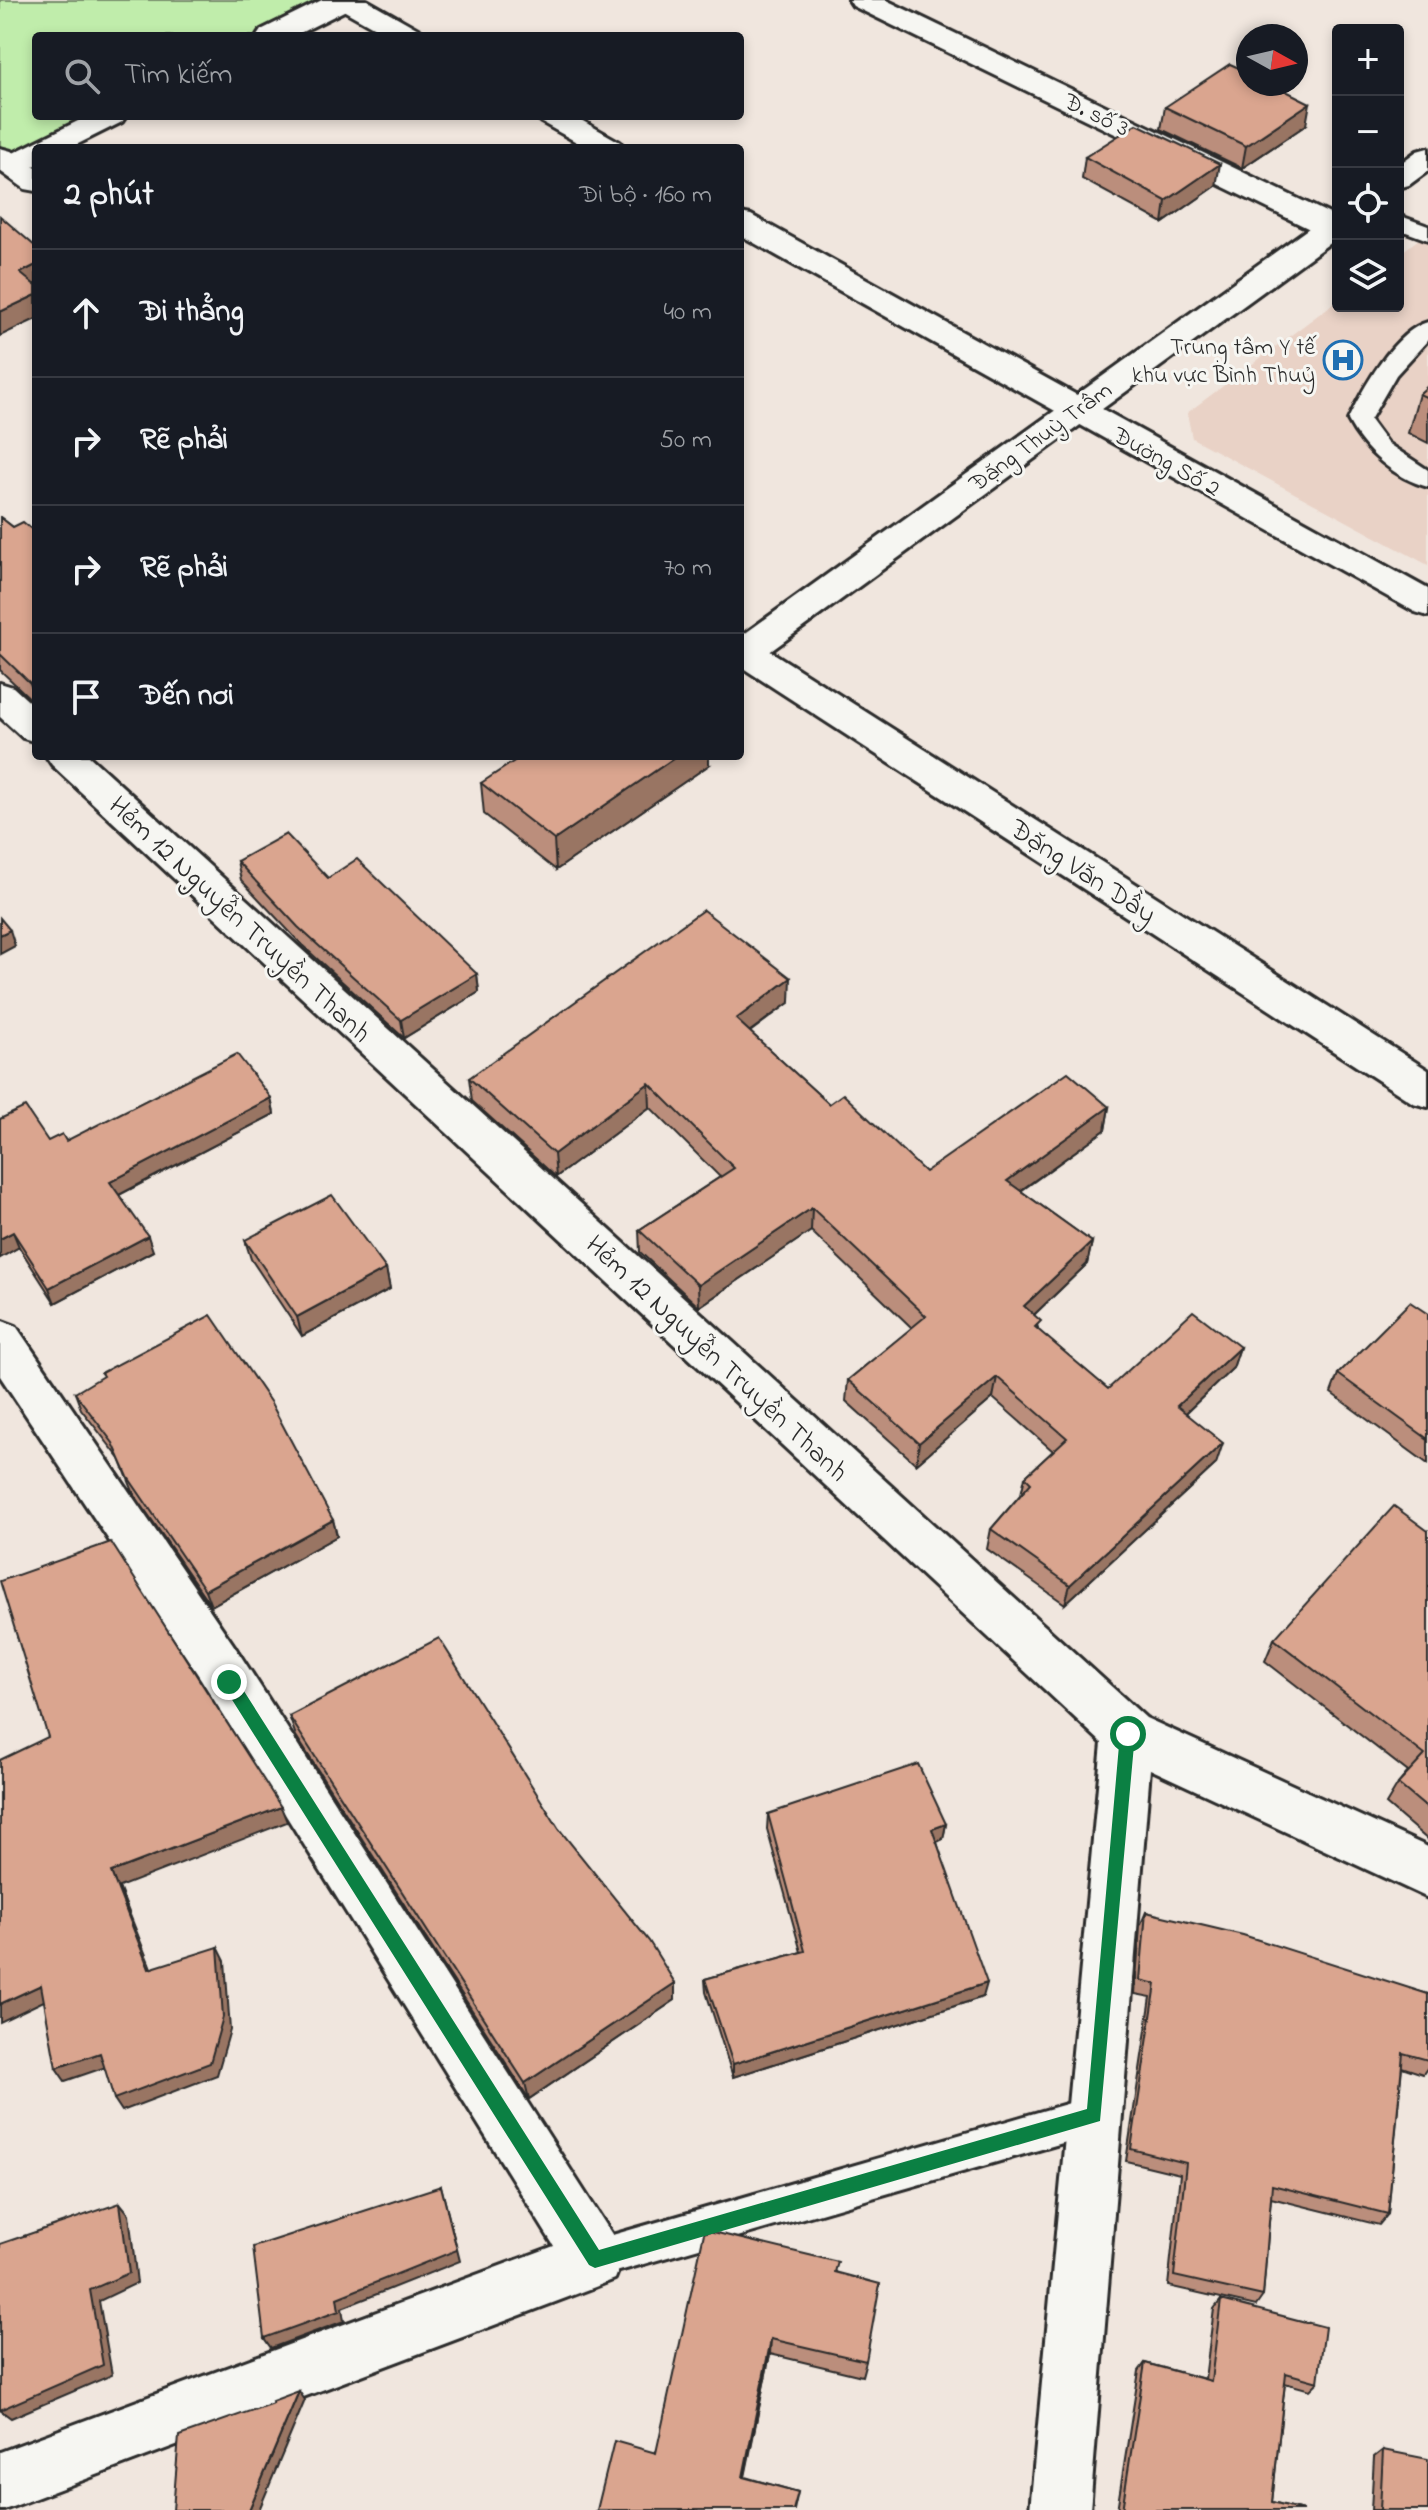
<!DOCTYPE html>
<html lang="vi">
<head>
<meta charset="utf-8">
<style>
  body { margin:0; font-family:"Indie Flower",sans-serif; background:#20242c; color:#f1f3f6 }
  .controls { position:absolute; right:24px; top:24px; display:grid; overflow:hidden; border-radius:8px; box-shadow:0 4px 12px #0003 }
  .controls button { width:72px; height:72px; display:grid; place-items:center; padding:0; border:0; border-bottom:2px solid #363941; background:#171b24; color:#f1f3f6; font:40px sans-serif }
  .compass { position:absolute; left:1236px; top:24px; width:72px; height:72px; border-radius:50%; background:#171b24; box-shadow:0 4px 12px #0003; rotate:98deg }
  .stop { position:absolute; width:24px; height:24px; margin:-18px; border:6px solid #0b8043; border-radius:50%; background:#fff }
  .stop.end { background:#0b8043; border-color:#fff; box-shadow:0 2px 8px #0008 }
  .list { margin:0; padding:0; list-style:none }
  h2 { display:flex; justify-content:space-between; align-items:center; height:104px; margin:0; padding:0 32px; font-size:34px }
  h2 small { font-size:26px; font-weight:400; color:#9ea1a6 }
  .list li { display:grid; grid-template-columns:52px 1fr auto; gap:24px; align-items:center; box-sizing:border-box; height:128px; padding:0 32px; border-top:2px solid #363941 }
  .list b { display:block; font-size:30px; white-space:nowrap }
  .list em { font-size:26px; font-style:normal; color:#9ea1a6 }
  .icon { flex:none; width:44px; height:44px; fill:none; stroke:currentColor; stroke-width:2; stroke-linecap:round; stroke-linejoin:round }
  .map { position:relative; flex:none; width:1428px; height:2510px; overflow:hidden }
  .search { position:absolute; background:#171b24; box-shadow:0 4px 12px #0003; left:32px; top:32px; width:712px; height:88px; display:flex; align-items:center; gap:20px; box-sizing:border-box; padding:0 28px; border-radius:8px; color:#9ea1a6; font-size:30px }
  .panel { position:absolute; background:#171b24; box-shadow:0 4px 12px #0003; left:32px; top:144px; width:712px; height:616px; border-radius:8px }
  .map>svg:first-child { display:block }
  .built { fill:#e9d2c6 }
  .green { fill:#c0edab; stroke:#768c6b; stroke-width:2 }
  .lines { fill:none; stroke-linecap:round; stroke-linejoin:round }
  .service-casing { stroke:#2b2b2b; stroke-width:6 }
  .minor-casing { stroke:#2b2b2b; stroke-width:6 }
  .tertiary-casing { stroke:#2b2b2b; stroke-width:6 }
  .service { fill:#f6f6f2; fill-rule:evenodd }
  .minor { fill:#f6f6f2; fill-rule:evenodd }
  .tertiary { fill:#f6f6f2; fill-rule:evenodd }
  .wall { fill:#bb8e7b; stroke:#2b2b2b; stroke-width:2 }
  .shaded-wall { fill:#997464; stroke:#2b2b2b; stroke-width:2 }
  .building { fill:#daa58f; stroke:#2b2b2b; stroke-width:2 }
  .route { fill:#0b8043 }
  .labels { text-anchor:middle; stroke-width:6; stroke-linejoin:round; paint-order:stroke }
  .far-street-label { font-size:24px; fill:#2b2b2b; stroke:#f6f6f2 }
  .far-poi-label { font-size:24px; fill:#2b2b2b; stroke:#f6f6f2; text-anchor:end }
  .street-label { font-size:28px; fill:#2b2b2b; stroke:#f6f6f2 }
</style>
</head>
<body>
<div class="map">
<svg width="1428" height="2510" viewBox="0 0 1428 2510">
  <rect width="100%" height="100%" fill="#f0e6de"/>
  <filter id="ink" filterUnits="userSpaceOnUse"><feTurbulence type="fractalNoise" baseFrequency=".0125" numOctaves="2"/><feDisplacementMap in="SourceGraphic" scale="16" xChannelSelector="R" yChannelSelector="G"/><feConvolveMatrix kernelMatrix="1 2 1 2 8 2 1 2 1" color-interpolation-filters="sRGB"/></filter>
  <g filter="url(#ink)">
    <polygon class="built" points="1428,232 1428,565 1192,438 1187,413 1338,300 1338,306 1398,306 1398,255"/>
    <polygon class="green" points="0,0 344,0 271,36 36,36 36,116 111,116 36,148 0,157"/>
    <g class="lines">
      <defs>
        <g id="service">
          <polygon points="1398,215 1428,226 1428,240 1398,229"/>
          <path d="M1428,322V340L1396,375L1370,420L1387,443L1428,470V487C1394,478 1364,451 1348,420C1362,390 1394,331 1428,322Z"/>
          <polygon points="1094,2096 1107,2102 1113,2115 1107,2128 1094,2134 595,2278 581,2273 576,2259 581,2245 595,2240"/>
        </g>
        <g id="minor">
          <polygon points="332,0 367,0 420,30 424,36 389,36 336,6"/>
          <polygon points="849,0 886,0 1338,218 1338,235 1320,234 853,6"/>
          <polygon points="537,116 574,116 620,142 624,148 587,148 541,122"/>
          <polygon points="0,148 11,151 36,168 36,191 25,189 0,171"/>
          <polygon points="740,213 751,215 1428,589 1428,616 1415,612 740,235"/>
          <polygon points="740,637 753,640 1428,1070 1428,1107 1413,1103 740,666"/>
          <polygon points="0,683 13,687 36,708 36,742 23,738 0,717"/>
          <polygon points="46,756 89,756 1146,1718 1428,1847 1428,1898 1150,1769 1090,2510 1030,2510 1102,1743 52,765"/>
          <polygon points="0,1320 16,1326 235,1647 615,2239 623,2259 615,2279 595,2287 4,2510 0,2510 0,2452 554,2246 201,1679 0,1376"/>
        </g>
        <g id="tertiary">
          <polygon points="322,0 358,0 354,6 294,36 257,36 261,30"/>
          <path d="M88,116H126L122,122L70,148H36V165C23,171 13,177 0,170L1,159Z"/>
          <polygon points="1428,148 1428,171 1409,185 1398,188 1398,165 1417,151"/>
          <polygon points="1338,213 1338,237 757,661 740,663 740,637 1327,215"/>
        </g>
      </defs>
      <use href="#service" class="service-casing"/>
      <use href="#minor" class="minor-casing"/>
      <use href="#tertiary" class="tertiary-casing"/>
      <use href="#service" class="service"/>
      <use href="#minor" class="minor"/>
      <use href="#tertiary" class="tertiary"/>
    </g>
    <g class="wall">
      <polygon points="1165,107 1306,125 1242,168 1161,129"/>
      <polygon points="1085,157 1216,186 1163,223 1082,179"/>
      <polygon points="1428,386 1428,443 1408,433 1419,394"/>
      <polygon points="0,517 13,527 36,533 36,704 0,670"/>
      <polygon points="709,765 556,870 484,814 481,783"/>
      <polygon points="237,861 328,878 477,974 479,992 404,1038 302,945 241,880"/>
      <polygon points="790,1002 750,1032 829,1104 925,1172 1109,1107 1105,1130 1021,1191 1092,1242 1087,1264 1034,1315 1039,1331 1108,1389 1240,1347 1233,1368 1186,1413 1216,1464 1065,1604 987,1549 991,1529 1021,1494 1025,1477 1053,1451 993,1398 916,1464 846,1401 848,1380 912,1328 811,1231 699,1307 640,1252 639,1230 720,1177 650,1107 556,1177 472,1101 469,1078"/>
      <polygon points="271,1098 274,1114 119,1195 153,1251 55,1303 19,1247 0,1258 48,1141 66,1141"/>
      <polygon points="245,1240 386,1269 390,1289 302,1336 251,1259"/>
      <polygon points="1428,1314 1428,1464 1331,1393 1338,1374"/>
      <polygon points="75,1393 333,1520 337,1536 211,1606 134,1494 120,1459 81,1409"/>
      <polygon points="1428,1531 1428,1840 1386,1804 1398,1784 1408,1772 1265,1661 1274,1639"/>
      <polygon points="289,1716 559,1829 675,1983 675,2000 529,2099 296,1736"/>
      <polygon points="768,1814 946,1824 943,1839 937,1842 983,1997 733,2077 706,1992 705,1979 801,1952 767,1829"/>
      <polygon points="1146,1912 1428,1994 1428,2067 1423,2074 1402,2067 1388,2214 1379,2225 1271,2198 1263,2296 1256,2306 1168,2286 1180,2174 1126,2161 1151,1997 1135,1994 1140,1926"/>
      <polygon points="836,2272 866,2361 862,2376 770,2354 745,2477 798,2492 794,2510 597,2510"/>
      <polygon points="1221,2300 1318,2382 1310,2390 1285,2383 1272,2502 1303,2510 1117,2510 1139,2371 1145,2363 1205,2379 1214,2309"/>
      <polygon points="1383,2450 1428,2510 1371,2510 1374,2457"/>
    </g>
    <g class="shaded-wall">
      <polygon points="1310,103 1306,125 1242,168 1246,146"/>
      <polygon points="1220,164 1216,186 1163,223 1166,201"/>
      <polygon points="36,265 36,290 20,273"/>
      <polygon points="36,295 36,319 0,336 0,312"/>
      <polygon points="36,679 36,702 30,683"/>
      <polygon points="677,756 709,756 709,765 556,870 554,840"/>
      <polygon points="10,930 15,946 0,954 0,935"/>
      <polygon points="477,974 479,992 404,1038 401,1020"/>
      <polygon points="791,978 790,1002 735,1042 736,1019"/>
      <polygon points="649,1083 650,1107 556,1177 554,1154"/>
      <polygon points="271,1098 274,1114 115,1197 110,1182"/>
      <polygon points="1109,1107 1105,1130 1003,1203 1007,1181"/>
      <polygon points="812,1208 811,1231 699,1307 698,1285"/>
      <polygon points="13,1232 19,1247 0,1258 0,1239"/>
      <polygon points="148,1236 153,1251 55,1303 49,1288"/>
      <polygon points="1092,1242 1087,1264 1020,1328 1024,1306"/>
      <polygon points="386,1269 390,1289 302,1336 297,1317"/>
      <polygon points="1240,1347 1233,1368 1171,1427 1177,1406"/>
      <polygon points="997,1377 993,1398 916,1464 919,1443"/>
      <polygon points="1223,1443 1216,1464 1065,1604 1070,1585"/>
      <polygon points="333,1520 337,1536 211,1606 205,1590"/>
      <polygon points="281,1807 287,1822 119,1887 157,1983 149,1969 111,1872"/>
      <polygon points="946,1824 943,1839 929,1844 932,1829"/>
      <polygon points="218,1947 225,1961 230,2030 217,2075 122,2111 114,2099"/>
      <polygon points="675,1983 675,2000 529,2099 525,2083"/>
      <polygon points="987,1983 983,1997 733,2077 733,2064"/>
      <polygon points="41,1985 50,1998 0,2022 0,2004"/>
      <polygon points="100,2053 109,2066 65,2081 56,2068"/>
      <polygon points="441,2186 460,2261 342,2308 344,2321 271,2348 264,2338 337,2298"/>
      <polygon points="120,2203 129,2214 137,2283 99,2301 112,2375 11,2418 0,2410 90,2290"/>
      <polygon points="771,2339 770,2354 742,2489 743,2477"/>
      <polygon points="299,2391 305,2400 259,2510 249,2510"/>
    </g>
    <g class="building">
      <polygon points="1230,64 1248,72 1248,84 1272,84 1310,103 1246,146 1165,107"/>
      <polygon points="1137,124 1220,164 1166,201 1085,157"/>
      <polygon points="0,216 36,247 36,265 20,273 36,286 36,295 0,312"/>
      <polygon points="1428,386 1428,398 1419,394"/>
      <polygon points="0,517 13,527 23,522 36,533 36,679 30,683 0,654"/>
      <polygon points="522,756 677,756 554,840 481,783"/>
      <polygon points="286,834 328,878 357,859 477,974 401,1020 298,927 237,861"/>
      <polygon points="703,910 791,978 736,1019 829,1104 843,1094 925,1172 1068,1072 1109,1107 1007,1181 1092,1242 1024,1306 1041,1321 1035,1327 1108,1389 1193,1311 1240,1347 1177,1406 1223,1443 1070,1585 991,1529 1031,1483 1025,1477 1067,1438 997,1377 919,1443 848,1380 926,1316 812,1208 698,1285 639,1230 734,1168 649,1083 554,1154 469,1078"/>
      <polygon points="0,918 10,930 0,935"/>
      <polygon points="237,1054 271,1098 110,1182 148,1236 49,1288 13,1232 0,1239 0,1119 25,1107 48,1141 62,1134 66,1141"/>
      <polygon points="332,1195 386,1269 297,1317 245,1240"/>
      <polygon points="1410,1302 1428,1314 1428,1439 1338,1374"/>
      <polygon points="211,1315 271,1403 333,1520 205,1590 128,1477 113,1443 75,1393 103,1376 101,1373"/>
      <polygon points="1394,1506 1428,1531 1428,1809 1398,1784 1425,1755 1274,1639"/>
      <polygon points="111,1542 281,1807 111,1872 149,1969 218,1947 223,2017 210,2063 114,2099 100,2053 56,2068 41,1985 0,2004 0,1760 48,1737 0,1581"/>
      <polygon points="439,1638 559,1829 649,1941 675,1983 525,2083 289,1716"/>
      <polygon points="918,1764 946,1824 932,1829 987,1983 733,2064 705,1979 805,1951 768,1814"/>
      <polygon points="1146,1912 1243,1935 1428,1994 1428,2060 1403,2053 1388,2214 1272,2185 1263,2296 1174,2276 1186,2163 1131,2149 1156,1984 1140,1980"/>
      <polygon points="441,2186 457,2250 337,2298 339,2311 264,2338 253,2247"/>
      <polygon points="120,2203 129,2273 90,2290 103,2365 0,2410 0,2244"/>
      <polygon points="709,2231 838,2262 835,2272 880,2284 866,2361 771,2339 743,2477 798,2492 793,2510 597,2510 614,2441 656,2453 704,2233"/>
      <polygon points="1221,2300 1325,2327 1318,2382 1286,2373 1272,2502 1303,2510 1122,2510 1145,2363 1211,2381"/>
      <polygon points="299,2391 249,2510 173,2510 179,2436 273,2403 272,2401"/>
      <polygon points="1383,2450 1428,2459 1428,2510 1380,2510"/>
    </g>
  </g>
  <polygon class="route" points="229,1676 235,1677 599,2250 1087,2109 1120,1734 1128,1727 1133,1729 1135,1734 1100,2121 595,2268 589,2265 224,1687 222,1682"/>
  <defs>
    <symbol id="hospital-ring" viewBox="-11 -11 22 22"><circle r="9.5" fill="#f6f6f2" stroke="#1f6fb2" stroke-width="1.5"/><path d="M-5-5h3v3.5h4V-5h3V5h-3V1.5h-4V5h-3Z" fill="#1f6fb2"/></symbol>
  </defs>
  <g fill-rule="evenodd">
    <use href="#hospital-ring" x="1321" y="338" width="44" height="44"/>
  </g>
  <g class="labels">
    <g class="far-street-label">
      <text transform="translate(1097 114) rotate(26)" y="8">Đ. số 3</text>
      <text transform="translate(1040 436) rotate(-36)" y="8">Đặng Thuỳ Trâm</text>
      <text transform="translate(1167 461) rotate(29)" y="8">Đường Số 2</text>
    </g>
    <g class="far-poi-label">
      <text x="1315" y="354">Trung tâm Y tế<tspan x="1315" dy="28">khu vực Bình Thuỷ</tspan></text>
    </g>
    <g class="street-label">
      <text transform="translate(1084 870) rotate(33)" y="10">Đặng Văn Dầy</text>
      <text transform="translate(241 918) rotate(43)" y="10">Hẻm 12 Nguyễn Truyền Thanh</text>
      <text transform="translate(718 1357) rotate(43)" y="10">Hẻm 12 Nguyễn Truyền Thanh</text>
    </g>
  </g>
</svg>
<div class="controls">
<button>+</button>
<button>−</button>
<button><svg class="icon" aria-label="locate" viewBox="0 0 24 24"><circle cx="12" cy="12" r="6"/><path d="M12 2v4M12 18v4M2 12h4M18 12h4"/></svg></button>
<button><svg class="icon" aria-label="layers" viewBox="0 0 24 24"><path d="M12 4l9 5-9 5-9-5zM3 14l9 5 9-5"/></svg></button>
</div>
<svg class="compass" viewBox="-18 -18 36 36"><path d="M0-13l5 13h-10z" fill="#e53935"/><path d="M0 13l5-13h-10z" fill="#9ea1a6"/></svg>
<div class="stop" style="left:1128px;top:1734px"></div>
<div class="stop end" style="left:229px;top:1682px"></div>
<div class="search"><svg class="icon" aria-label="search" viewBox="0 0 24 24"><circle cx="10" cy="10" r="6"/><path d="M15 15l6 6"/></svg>Tìm kiếm</div>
<section class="panel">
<h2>2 phút<small>Đi bộ · 160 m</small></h2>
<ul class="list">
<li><svg class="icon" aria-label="ahead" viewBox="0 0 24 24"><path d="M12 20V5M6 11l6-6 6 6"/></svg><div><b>Đi thẳng</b></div><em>40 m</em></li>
<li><svg class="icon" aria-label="right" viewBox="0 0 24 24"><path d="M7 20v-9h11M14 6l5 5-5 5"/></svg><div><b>Rẽ phải</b></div><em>50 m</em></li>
<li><svg class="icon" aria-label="right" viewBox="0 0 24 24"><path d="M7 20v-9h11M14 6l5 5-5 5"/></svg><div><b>Rẽ phải</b></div><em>70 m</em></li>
<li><svg class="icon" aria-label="arrive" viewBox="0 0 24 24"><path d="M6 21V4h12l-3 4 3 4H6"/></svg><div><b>Đến nơi</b></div></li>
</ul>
</section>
</div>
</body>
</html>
